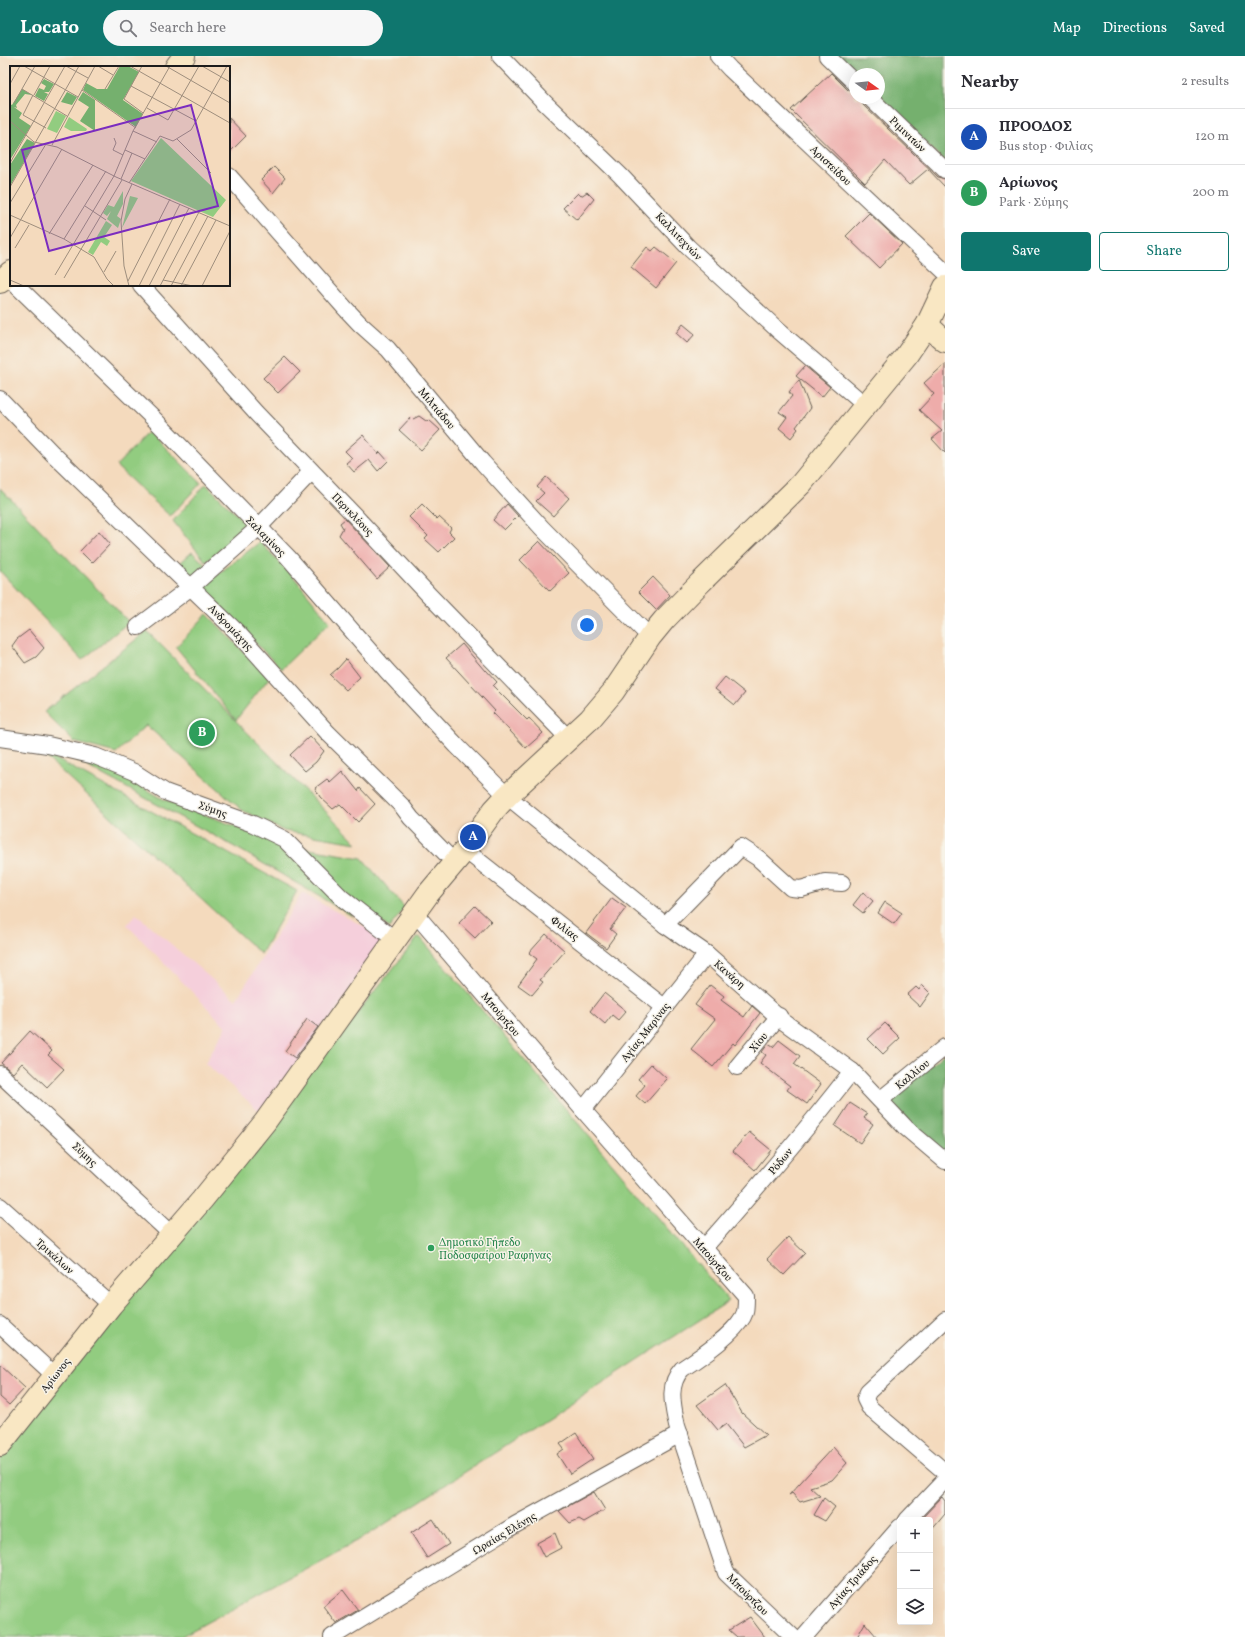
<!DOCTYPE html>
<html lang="en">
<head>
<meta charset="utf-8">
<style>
  body { margin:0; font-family:Vollkorn,serif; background:#f7f7f7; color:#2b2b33 }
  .controls { position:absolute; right:12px; bottom:12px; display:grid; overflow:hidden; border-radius:4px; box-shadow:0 4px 16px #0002 }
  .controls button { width:36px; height:36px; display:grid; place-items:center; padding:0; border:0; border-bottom:1px solid #e1e1e2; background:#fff; color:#2b2b33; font:20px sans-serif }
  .compass { position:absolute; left:849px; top:12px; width:36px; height:36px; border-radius:50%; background:#fff; box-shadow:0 4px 16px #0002; rotate:105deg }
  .you { position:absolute; left:587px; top:569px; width:14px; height:14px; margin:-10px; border:3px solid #fff; border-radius:50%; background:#1a73e8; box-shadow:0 0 0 6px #1a73e833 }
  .badge { display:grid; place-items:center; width:26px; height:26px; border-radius:50%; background:#0f766e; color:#fff; font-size:13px; font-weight:700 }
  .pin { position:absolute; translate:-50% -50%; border:2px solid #fff; box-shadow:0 1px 4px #0006 }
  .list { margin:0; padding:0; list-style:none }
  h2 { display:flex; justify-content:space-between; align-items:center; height:52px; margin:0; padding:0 16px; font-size:17px }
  h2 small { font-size:13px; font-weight:400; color:#7c7c81 }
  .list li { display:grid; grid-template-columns:26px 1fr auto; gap:12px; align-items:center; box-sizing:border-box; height:56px; padding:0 16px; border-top:1px solid #e1e1e2 }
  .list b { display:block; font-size:15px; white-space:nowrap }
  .list p { margin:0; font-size:13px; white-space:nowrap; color:#7c7c81 }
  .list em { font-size:13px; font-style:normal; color:#7c7c81 }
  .actions { display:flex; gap:8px; padding:12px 16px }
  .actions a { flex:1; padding:9px 0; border:1px solid #0f766e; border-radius:4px; text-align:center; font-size:14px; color:#0f766e }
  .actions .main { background:#0f766e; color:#fff }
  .icon { flex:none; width:22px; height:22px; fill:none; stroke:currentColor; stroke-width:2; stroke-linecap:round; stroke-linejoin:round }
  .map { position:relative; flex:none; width:945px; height:1581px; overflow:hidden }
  header { display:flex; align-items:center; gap:24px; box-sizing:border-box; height:56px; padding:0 20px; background:#0f766e; color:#fff }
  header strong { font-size:19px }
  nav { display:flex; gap:22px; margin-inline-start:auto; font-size:14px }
  .search { width:280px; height:36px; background:#f7f7f7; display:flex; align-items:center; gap:10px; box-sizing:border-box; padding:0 14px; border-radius:22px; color:#7c7c81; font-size:15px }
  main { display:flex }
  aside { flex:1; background:#fff }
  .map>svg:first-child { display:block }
  .built { fill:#f5cfdb }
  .green { fill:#92cc80; stroke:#57744e }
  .forest { fill:#75b06e; stroke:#486645 }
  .building { fill:#eeacaa }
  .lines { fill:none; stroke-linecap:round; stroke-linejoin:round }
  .street-casing { stroke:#685e54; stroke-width:18 }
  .secondary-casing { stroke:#685e54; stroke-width:24 }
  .street { stroke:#fff; stroke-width:16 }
  .secondary { stroke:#f9e7c3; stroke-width:22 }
  .leisure-dot { fill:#2e9e5b; stroke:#f7f3e8; stroke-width:1.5 }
  .labels { text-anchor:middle; stroke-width:3; stroke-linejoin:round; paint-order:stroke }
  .street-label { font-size:11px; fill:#1c1c1c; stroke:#f7f3e8 }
  .leisure-label { font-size:11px; fill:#27864d; stroke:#f7f3e8; text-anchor:start }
  .inset-road { fill:none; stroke:#9e8e7d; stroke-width:1 }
  .view { fill:#7b2cbf; fill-opacity:0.15; stroke:#7b2cbf; stroke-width:2 }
  .inset-edge { fill:none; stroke:#1c1c1c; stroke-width:2 }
</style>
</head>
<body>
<header>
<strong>Locato</strong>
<div class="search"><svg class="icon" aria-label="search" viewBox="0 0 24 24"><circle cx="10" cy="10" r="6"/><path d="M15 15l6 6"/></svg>Search here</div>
<nav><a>Map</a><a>Directions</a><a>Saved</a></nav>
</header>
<main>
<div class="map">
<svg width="945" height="1581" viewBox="0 0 945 1581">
  <rect width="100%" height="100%" fill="#f7f3e8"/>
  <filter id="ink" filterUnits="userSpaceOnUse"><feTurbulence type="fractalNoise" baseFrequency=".025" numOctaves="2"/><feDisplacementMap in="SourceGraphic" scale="8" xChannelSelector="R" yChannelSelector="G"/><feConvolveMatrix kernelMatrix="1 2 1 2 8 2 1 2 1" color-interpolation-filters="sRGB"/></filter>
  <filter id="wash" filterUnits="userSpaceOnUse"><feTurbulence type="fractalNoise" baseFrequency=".012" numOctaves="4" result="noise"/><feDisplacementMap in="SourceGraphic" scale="16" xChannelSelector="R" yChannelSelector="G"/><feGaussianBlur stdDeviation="0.9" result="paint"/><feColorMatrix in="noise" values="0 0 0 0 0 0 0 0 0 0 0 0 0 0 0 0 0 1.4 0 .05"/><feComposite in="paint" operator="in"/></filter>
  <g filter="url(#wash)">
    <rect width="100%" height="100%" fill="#f4dabd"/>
    <polygon class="built" points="302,837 385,882 265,1060 205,1007 226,971 127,869 136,858 236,944"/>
    <g class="green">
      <polygon points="149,375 201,427 170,460 116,410"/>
      <polygon points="206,428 248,470 206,506 173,465"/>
      <polygon points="0,432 129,566 82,604 0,515"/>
      <polygon points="260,486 292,519 330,566 281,613 201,531"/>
      <polygon points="192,496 207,510 190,524 177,510"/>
      <polygon points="207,558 269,622 236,664 176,591"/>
      <polygon points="147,575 357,787 284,775 242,754 146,669 116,697 74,686 44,656"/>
      <polygon points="36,692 297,835 261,898"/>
      <polygon points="61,696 110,712 163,743 280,787 354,861 242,795"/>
      <polygon points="297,791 362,802 405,852 389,872 339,833"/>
      <polygon points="419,880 729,1245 371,1477 180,1581 0,1581 0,1402"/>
    </g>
    <g class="forest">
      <polygon points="836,0 945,0 945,106 879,42 879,18 855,18"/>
      <polygon points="945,997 945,1100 887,1045"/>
    </g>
    <g id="blocks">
      <g class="building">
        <polygon points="831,17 848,34 855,36 855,42 861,42 863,49 938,121 945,123 945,131 928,113 909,129 885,104 865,127 791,54"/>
        <polygon points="229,62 246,80 229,97"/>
        <polygon points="274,111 285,122 273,137 261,124"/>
        <polygon points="587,136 594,143 577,164 563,152 578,137 581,140"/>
        <polygon points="869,157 902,188 879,212 846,180"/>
        <polygon points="647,191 652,195 656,191 676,207 656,232 631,211"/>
        <polygon points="683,268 695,278 687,287 676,277"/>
        <polygon points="285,301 300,316 278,337 263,322"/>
        <polygon points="945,308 945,397 932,383 942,375 919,354 934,338 924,327"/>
        <polygon points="805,310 830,331 822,341 796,320"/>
        <polygon points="799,324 810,352 796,371 798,373 791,382 779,372 787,361 779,356 792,340 789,336"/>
        <polygon points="419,360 426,365 429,364 440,374 421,394 399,374 411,361 413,363"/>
        <polygon points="363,379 378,398 380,396 388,405 378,415 369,404 354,416 346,407 352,402 345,395"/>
        <polygon points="546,421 569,442 553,460 536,445 544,437 537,431"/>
        <polygon points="422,448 437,463 439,461 451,472 449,476 454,481 439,496 425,483 428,480 409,461"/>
        <polygon points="507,448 518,460 504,474 493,464"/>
        <polygon points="345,463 390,511 377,523 339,479 343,472 340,467"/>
        <polygon points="99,475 110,488 92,507 80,495"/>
        <polygon points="539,485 569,517 550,535 520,504"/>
        <polygon points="653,521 670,539 656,554 638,536"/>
        <polygon points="29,574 44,592 36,601 25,607 12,590 17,583"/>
        <polygon points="462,588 485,615 486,614 497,626 493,630 527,664 529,662 543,677 526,692 493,657 495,655 446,602"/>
        <polygon points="346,603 360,621 346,634 330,619 338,612"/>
        <polygon points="725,621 745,637 735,649 715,633"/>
        <polygon points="310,680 324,695 316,706 305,715 290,699"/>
        <polygon points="342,715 358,735 360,732 375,748 358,766 340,748 333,753 320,741 315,732 327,723 330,726"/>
        <polygon points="863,836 873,845 863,857 853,849"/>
        <polygon points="612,842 626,852 610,873 616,878 606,892 586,877"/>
        <polygon points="885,846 902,857 894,868 878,857"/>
        <polygon points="475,850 491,865 475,882 459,867"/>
        <polygon points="546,878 565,895 540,924 543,926 532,939 518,929 537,903 529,897"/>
        <polygon points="710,929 724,940 721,944 744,961 752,950 760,957 735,989 733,987 713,1011 691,993 715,963 695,949"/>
        <polygon points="922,929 930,937 920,951 907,939 916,931 919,934"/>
        <polygon points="604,937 626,955 618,964 612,959 605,968 590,955"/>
        <polygon points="307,963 318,971 295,1002 285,995"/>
        <polygon points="885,967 900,982 883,998 868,983"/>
        <polygon points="30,975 52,995 48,999 64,1013 47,1031 22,1007 13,1017 1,1007"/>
        <polygon points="779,984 800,1000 794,1008 821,1028 807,1048 787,1034 790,1030 760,1007 766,999 762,996 768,988 773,991"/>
        <polygon points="651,1008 667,1023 645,1048 636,1040 645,1029 638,1023"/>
        <polygon points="850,1047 867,1058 864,1062 873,1068 860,1087 835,1070"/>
        <polygon points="749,1076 771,1094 755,1114 733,1095"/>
        <polygon points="788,1181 805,1197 784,1219 767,1203"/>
        <polygon points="0,1309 25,1332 9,1349 0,1341"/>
        <polygon points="725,1329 742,1357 766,1379 744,1391 726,1368 718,1374 697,1349"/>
        <polygon points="576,1377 593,1403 570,1418 557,1398 564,1393 560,1388"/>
        <polygon points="833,1391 847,1407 832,1424 810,1431 820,1440 800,1446 792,1437 789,1439"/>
        <polygon points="594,1436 605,1454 584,1466 579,1463 570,1467 559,1455"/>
        <polygon points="942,1441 945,1445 945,1458 930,1476 930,1464 920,1464"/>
        <polygon points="824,1442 835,1451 825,1465 814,1459"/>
        <polygon points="433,1463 449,1488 427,1502 411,1477"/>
        <polygon points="555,1477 561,1492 544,1501 537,1487"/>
        <polygon points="343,1534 358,1554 336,1567 323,1550"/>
        <polygon points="750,1561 765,1581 737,1581 729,1574"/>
        <polygon points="865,1567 877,1581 857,1581"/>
      </g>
    </g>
  </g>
  <g filter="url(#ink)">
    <use href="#blocks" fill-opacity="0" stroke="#685e54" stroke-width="1"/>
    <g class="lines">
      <defs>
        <g id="street">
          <polyline points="500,0 545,47 620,119 688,191 779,275 866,350"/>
          <polyline points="718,0 730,13 945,216"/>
          <polyline points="827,0 855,27"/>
          <polyline points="870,42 945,114"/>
          <polyline points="229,120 344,251 360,268 388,293 483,407 542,472 650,581"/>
          <polyline points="16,229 156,365 288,501 387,615 457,690 507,740 665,869 707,898 784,966 852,1015 906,1072 945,1105"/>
          <polyline points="141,229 256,357 354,459 429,539 569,683"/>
          <polyline points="0,343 52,397 238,577 328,677 402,750 411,762 454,806"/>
          <polyline points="138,571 191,531 258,472 311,416"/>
          <polyline points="0,682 48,689 95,700 134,716 165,736 253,768 284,783 342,842 394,883"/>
          <polyline points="465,794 664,951"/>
          <path d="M414,856L583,1054L746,1240C746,1245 746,1251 745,1256C739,1275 699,1302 682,1313C667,1329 673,1350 677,1370L726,1517L793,1581"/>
          <polyline points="665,869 741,791 758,802 791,832 801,833 825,826 842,827"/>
          <polyline points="737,1011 779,960"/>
          <polyline points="0,1018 171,1178"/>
          <polyline points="880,1044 945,991"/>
          <polyline points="583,1054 707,898"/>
          <polyline points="0,1150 111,1249"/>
          <path d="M704,1192C755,1134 805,1076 852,1015"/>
          <polyline points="945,1264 868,1336 865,1343 869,1351 945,1416"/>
          <polyline points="0,1269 54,1319"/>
          <polyline points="907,1464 945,1424"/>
          <polyline points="332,1581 515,1469 680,1378"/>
          <polyline points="804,1581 900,1471"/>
        </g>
        <g id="secondary">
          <polyline points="176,11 184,0"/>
          <polyline points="0,226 11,216"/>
          <polyline points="927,269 945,285"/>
          <polyline points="0,1389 111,1249 202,1144 265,1066 428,838 465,794 494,754 507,740 590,663 613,636 650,581 664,564 700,527 801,428 906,300 927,269 945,231"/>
        </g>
      </defs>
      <use href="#street" class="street-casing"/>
      <use href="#secondary" class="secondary-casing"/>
      <use href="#street" class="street"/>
      <use href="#secondary" class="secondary"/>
    </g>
  </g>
  <circle class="leisure-dot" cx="431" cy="1192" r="4"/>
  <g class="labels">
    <g class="street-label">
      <text transform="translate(908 78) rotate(44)" y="4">Ριμινιτών</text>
      <text transform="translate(831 109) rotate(44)" y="4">Αριστείδου</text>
      <text transform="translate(679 180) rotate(46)" y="4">Καλλιτεχνών</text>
      <text transform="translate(437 352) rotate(50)" y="4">Μιλτιάδου</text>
      <text transform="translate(353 458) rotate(46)" y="4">Περικλέους</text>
      <text transform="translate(266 480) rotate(45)" y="4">Σαλαμίνος</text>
      <text transform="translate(231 571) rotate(46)" y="4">Ανδρομάχης</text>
      <text transform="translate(213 753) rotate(19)" y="4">Σύμης</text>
      <text transform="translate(565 872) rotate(38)" y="4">Φιλίας</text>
      <text transform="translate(730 918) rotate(41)" y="4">Κανάρη</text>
      <text transform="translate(501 958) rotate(50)" y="4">Μπούρτζου</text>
      <text transform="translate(645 976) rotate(-52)" y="4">Αγίας Μαρίνας</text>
      <text transform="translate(758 986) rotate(-51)" y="4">Χίου</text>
      <text transform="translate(912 1018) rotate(-39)" y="4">Καλλίου</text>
      <text transform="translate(85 1098) rotate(43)" y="4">Σύμης</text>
      <text transform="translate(780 1105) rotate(-50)" y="4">Ρόδων</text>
      <text transform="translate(55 1200) rotate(42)" y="4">Τρικάλων</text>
      <text transform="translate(713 1203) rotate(49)" y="4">Μπούρτζου</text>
      <text transform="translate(55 1319) rotate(-52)" y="4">Αρίωνος</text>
      <text transform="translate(504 1477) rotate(-31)" y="4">Ωραίας Ελένης</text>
      <text transform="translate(852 1526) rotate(-49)" y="4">Αγίας Τριάδος</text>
      <text transform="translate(748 1538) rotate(45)" y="4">Μπούρτζου</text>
    </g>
    <g class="leisure-label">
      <text x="439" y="1190">Δημοτικό Γήπεδο<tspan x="439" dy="13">Ποδοσφαίρου Ραφήνας</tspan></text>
    </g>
  </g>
  <g transform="translate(10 10)">
    <rect width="220" height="220" fill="#f4dabd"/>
    <path d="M46,45L56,50L47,67L37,63ZM59,51L77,63L76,65H61L54,61ZM151,72L216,134L203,151L121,115ZM113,125V138L107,150L111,153L108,162L97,153L101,145L97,150L93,147L98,139L104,141ZM120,130L128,132L112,162ZM96,155L102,159L94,171L100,175L97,180L91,176L83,189L78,186Z" fill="#92cc80"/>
    <path d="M110,0H118L129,6L113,34L133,48L126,61L73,24L76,17L87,23H97ZM34,13L44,18L39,26H34L38,28L34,35L25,30L29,22L34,24L36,20L31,17ZM12,23L22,29L15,28L6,39L7,42L4,41L12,47L9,52L21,60L0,94V38L2,39ZM57,26L67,31L62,39L51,36ZM73,26L85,34V65L70,55L79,41L68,34ZM17,73L25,77L0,120V99Z" fill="#75b06e"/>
    <path class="inset-road" d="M14,0L68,31M56,0L78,12M88,0L103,9M120,0L220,57M132,0L114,33L133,47M156,0L220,37M192,0L220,16M0,18L10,0M121,20L186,55M12,23L57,50M95,23L109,0M72,24L126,62M23,29L13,49L36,62M24,29L40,0M4,37L25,0M137,42L158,54L189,0M0,55L24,76L47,81L106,111L220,160M123,65L147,76M104,72L106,77L103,84L113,89M167,73L201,107M42,79L85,0M115,84L135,93M0,97L55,0M111,113L122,87M119,117L150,70L163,75L181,64L217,0M0,121L69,0M0,137L36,78M75,140L96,154M0,149L54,173L84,191L97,213L104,220M39,168L83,99M0,172L52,83M54,173L96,105M5,182L19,159M94,206L106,185M45,209L104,110L123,65L160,0M54,212L112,114M0,214L14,220M153,214L183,220M118,215L160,133M119,220L114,200L111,155L115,133L122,118M129,220L170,138M139,220L179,142M150,220L189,146M161,220L198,150M171,220L206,154M192,220L220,165"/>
    <path class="view" d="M181,39L208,140L39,185L12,84Z"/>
    <rect width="220" height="220" class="inset-edge"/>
  </g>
</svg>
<div class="controls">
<button>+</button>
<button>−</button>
<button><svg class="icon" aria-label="layers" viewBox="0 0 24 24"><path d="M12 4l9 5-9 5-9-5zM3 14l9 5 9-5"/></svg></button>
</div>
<svg class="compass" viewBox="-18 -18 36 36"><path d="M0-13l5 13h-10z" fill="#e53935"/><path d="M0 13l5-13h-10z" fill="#7c7c81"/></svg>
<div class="you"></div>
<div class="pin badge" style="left:473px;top:781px;background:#1a4fb4">A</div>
<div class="pin badge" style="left:202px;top:677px;background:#2e9e5b">B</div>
</div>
<aside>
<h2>Nearby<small>2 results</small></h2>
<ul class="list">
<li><span class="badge" style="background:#1a4fb4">A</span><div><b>ΠΡΟΟΔΟΣ</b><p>Bus stop · Φιλίας</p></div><em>120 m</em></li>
<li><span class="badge" style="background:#2e9e5b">B</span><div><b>Αρίωνος</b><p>Park · Σύμης</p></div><em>200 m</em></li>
</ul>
<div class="actions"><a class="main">Save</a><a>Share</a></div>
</aside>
</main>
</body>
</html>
